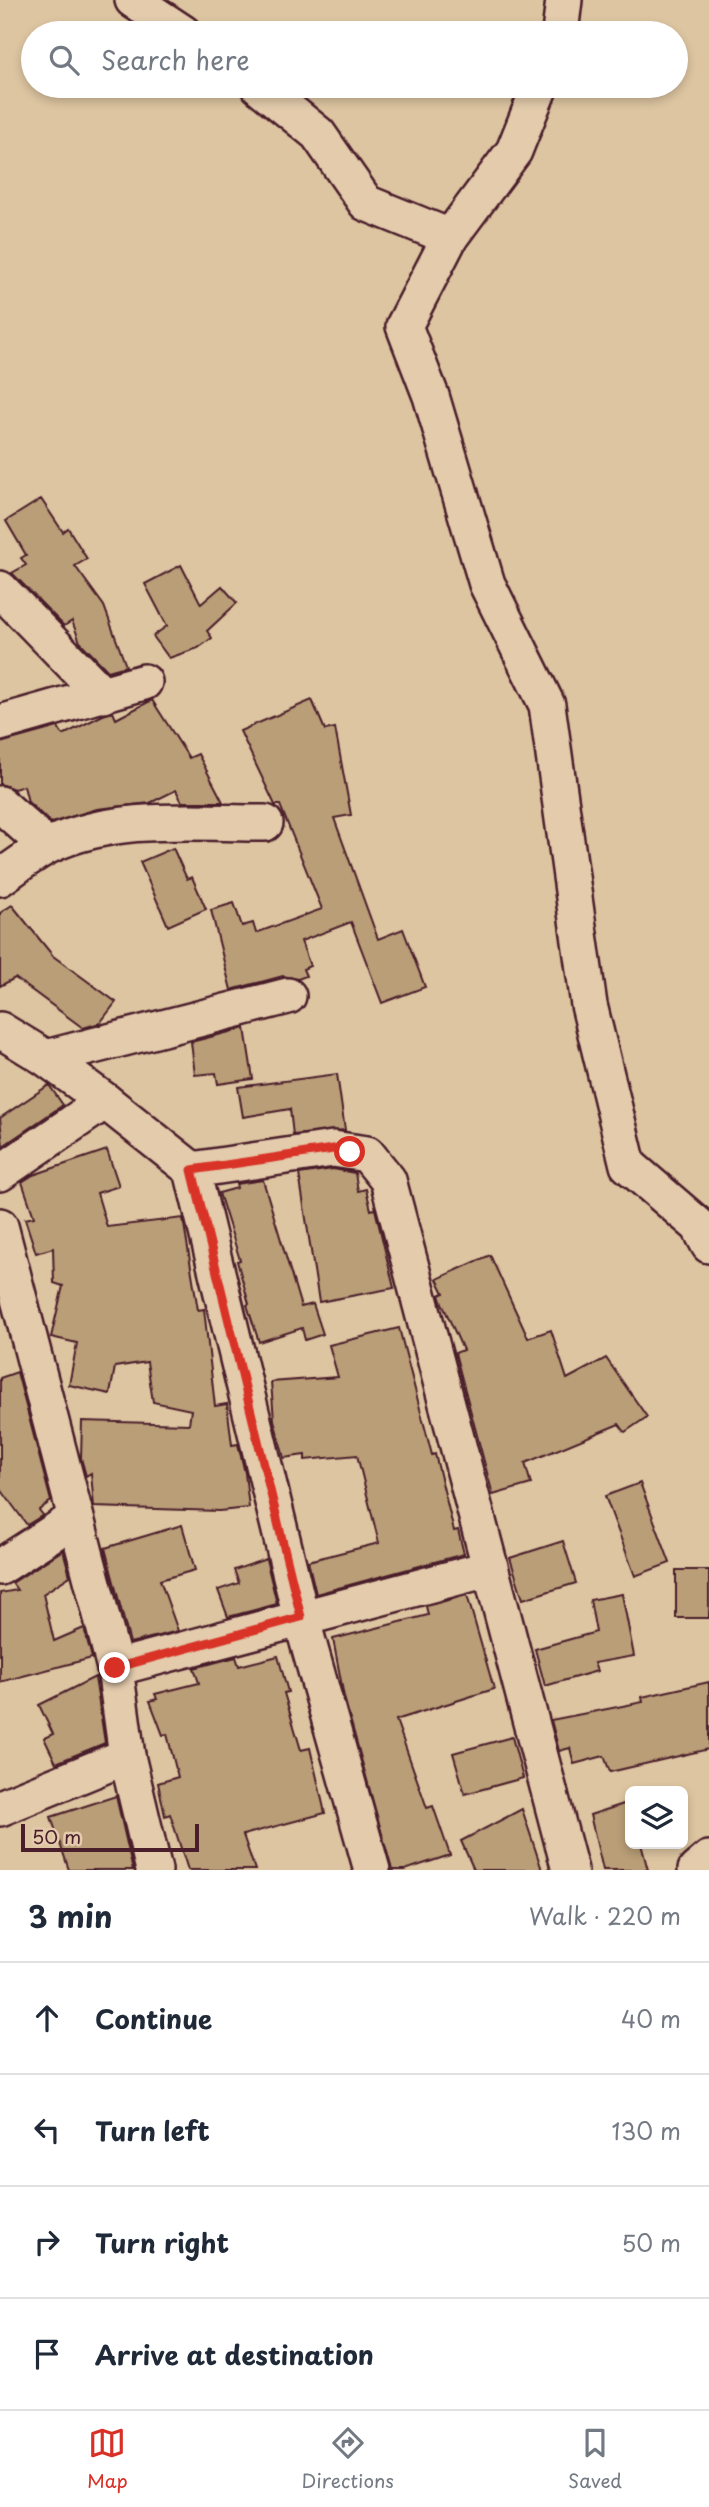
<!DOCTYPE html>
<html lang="en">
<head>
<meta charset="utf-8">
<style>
  body { margin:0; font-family:"Playpen Sans",sans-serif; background:#f2f2f3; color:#1f2937 }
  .controls { position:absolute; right:21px; bottom:21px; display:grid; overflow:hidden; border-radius:10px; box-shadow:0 4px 10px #0003 }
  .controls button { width:63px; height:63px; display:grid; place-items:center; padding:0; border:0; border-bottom:2px solid #e0e1e3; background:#fff; color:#1f2937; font:35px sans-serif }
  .scale { position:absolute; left:21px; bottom:18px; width:178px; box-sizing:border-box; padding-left:7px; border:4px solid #4a1f2b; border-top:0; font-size:19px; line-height:24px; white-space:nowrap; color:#4a1f2b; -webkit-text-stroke:5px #e3cbac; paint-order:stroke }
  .stop { position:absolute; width:21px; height:21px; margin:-16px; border:5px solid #d93025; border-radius:50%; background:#fff }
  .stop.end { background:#d93025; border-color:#fff; box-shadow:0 2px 7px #0008 }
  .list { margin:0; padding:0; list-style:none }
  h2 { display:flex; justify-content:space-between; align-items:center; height:91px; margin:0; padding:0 28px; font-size:30px }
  h2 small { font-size:23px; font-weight:400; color:#747a83 }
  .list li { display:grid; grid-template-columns:46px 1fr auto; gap:21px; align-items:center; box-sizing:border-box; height:112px; padding:0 28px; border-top:2px solid #e0e1e3 }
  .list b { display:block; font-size:26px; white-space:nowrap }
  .list em { font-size:23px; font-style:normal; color:#747a83 }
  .icon { flex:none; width:38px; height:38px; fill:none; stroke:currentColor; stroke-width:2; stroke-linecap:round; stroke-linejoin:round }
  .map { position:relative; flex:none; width:709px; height:1870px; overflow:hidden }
  .search { position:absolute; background:#fff; box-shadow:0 4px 10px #0003; left:21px; right:21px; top:21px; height:77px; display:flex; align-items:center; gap:18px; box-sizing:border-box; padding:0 24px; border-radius:38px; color:#747a83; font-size:26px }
  .sheet { height:539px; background:#fff }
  nav { display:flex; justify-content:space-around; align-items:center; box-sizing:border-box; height:98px; border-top:2px solid #e0e1e3; background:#fff; font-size:19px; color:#747a83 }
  nav a { display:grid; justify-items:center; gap:4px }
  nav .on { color:#d93025 }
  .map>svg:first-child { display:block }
  .building { fill:#b99e77; stroke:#4a1f2b; stroke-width:2 }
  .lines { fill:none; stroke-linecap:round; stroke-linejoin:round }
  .minor-casing { stroke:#4a1f2b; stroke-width:40 }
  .minor { stroke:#e3cbac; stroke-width:35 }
  .route { stroke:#d93025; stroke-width:9 }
</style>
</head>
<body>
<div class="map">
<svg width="709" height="1870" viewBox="0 0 709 1870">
  <rect width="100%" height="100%" fill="#ddc5a1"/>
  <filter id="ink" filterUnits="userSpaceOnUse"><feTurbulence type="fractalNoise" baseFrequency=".0143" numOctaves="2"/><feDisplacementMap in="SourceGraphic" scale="14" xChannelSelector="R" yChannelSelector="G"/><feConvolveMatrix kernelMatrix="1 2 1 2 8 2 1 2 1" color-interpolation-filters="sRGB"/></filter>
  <g filter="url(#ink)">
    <g class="building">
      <polygon points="41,499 63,532 68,528 87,559 75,566 104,606 126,666 108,671 80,642 72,621 64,626 12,573 26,565 21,558 26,555 6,521"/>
      <polygon points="181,565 201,604 222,586 237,603 207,631 212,638 198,648 169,658 153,636 167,626 145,584"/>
      <polygon points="152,700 189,758 198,754 223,802 182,802 176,790 150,803 97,809 51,823 28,802 24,786 14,789 0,784 0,743 58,727 63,735 103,715 113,712 116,719"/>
      <polygon points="312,700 325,730 335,728 351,815 334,818 378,939 403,929 425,987 382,1003 351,922 301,941 310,966 303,969 306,976 298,979 283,976 231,990 211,910 234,903 242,926 253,923 256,933 322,909 280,805 275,805 240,731"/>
      <polygon points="173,848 187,879 192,877 206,909 168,926 140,862"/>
      <polygon points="12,905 53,956 116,1002 100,1023 83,1028 15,978 0,986 0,913"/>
      <polygon points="245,1028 253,1079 218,1084 216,1073 195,1075 191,1042"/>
      <polygon points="337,1074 345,1130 293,1135 290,1109 243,1117 238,1087"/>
      <polygon points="49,1085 63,1105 3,1146 0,1118"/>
      <polygon points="107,1150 119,1186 97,1193 107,1227 183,1218 198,1310 204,1309 215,1406 227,1404 232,1445 238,1444 245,1473 249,1508 219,1511 94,1507 91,1473 86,1476 81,1458 82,1421 189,1424 191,1410 153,1402 147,1362 115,1367 110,1394 69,1385 77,1343 51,1337 63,1286 54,1283 53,1248 36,1253 25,1219 34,1217 22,1182 33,1175"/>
      <polygon points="333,1169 355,1173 358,1191 366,1189 371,1210 375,1209 394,1288 319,1302 299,1174"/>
      <polygon points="263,1180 301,1307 313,1304 323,1334 305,1340 302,1328 259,1342 247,1305 249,1304 237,1261 240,1260 219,1193 237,1188 236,1184"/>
      <polygon points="490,1255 528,1338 551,1330 567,1379 606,1358 647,1417 625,1432 619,1424 525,1463 531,1484 493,1495 455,1353 463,1350 441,1301 439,1295 444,1293 437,1279"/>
      <polygon points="399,1328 432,1455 435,1454 454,1531 458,1530 464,1554 316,1594 308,1561 379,1543 357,1455 305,1460 305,1455 284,1458 274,1420 271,1382 338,1377 329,1345"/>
      <polygon points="17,1372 51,1501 39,1510 43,1515 27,1525 0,1488 0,1378"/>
      <polygon points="640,1483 670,1563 635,1576 605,1496"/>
      <polygon points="182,1525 195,1570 160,1580 178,1631 130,1643 105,1548"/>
      <polygon points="563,1541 576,1583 523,1599 510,1558"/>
      <polygon points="63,1550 70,1576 43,1594 54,1641 84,1628 92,1658 0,1682 0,1593 17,1590 12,1583"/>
      <polygon points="266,1559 277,1604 228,1617 218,1590 239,1583 234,1570"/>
      <rect x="676" y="1570" width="33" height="48"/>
      <polygon points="622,1594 634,1656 594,1663 597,1671 545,1686 535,1649 596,1632 590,1600"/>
      <polygon points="467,1595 494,1689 396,1720 427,1808 433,1806 450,1855 405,1870 392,1870 344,1697 333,1639 428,1615 426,1606"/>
      <polygon points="278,1656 288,1692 284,1693 301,1750 310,1748 325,1813 243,1835 255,1870 188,1870 170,1814 165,1816 158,1783 178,1777 167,1734 163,1735 150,1701 157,1699 155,1694 199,1683 194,1668 236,1657 239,1666"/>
      <polygon points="95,1677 105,1743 56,1763 44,1738 53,1734 39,1705"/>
      <polygon points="709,1682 709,1749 610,1772 604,1756 574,1764 570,1748 559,1751 551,1720 643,1702 642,1697"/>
      <polygon points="512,1737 523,1778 465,1794 453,1753"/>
      <polygon points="116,1796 133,1870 69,1870 51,1817"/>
      <polygon points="630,1802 630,1844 641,1844 648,1870 603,1870 590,1815"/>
      <polygon points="522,1809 542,1870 474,1870 461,1841"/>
    </g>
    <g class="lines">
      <defs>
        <g id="minor">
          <polyline points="133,0 183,33"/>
          <polyline points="560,33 564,0"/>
          <polyline points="259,86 318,134 366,203 450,237 514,151 540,86"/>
          <polyline points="450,237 404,326 431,396 487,584 547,705 589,1005 628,1165 699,1226 709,1245"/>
          <polyline points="0,589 103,695"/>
          <polyline points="0,723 144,682"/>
          <polyline points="0,804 47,846"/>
          <path d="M0,878C16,867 33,853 50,845C117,814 193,823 265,823"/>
          <polyline points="0,1030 46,1058 105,1101 192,1170 301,1617 372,1870"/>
          <polyline points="46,1058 288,996"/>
          <polyline points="192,1170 333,1149 367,1154 388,1180 570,1870"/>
          <polyline points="0,1173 105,1101"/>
          <polyline points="0,1226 115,1668 127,1756 154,1870"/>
          <polyline points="0,1567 74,1519"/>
          <polyline points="115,1668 488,1569"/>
          <polyline points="0,1808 127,1756"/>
          <polyline points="696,1870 709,1859"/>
        </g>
      </defs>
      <use href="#minor" class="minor-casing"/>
      <use href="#minor" class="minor"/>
    </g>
  </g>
  <g class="lines" filter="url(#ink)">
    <polyline class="route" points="115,1668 301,1617 192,1170 333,1149 350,1152"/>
  </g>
</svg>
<div class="controls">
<button><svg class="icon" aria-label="layers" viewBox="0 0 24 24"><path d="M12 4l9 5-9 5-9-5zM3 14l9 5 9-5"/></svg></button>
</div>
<div class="scale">50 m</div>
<div class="stop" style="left:350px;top:1152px"></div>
<div class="stop end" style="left:115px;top:1668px"></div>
<div class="search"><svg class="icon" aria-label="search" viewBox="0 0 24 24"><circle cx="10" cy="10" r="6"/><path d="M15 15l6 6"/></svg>Search here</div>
</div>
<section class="sheet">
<h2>3 min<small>Walk · 220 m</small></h2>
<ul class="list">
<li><svg class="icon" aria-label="ahead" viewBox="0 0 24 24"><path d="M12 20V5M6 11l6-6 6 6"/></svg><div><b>Continue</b></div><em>40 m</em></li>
<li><svg class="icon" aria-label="left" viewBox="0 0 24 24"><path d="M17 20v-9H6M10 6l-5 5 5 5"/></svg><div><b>Turn left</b></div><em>130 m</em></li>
<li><svg class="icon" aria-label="right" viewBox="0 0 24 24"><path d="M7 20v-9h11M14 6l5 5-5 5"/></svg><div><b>Turn right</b></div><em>50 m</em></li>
<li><svg class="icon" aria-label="arrive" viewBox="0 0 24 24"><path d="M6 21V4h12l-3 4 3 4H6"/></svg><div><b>Arrive at destination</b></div></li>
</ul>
</section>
<nav>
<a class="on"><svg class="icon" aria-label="map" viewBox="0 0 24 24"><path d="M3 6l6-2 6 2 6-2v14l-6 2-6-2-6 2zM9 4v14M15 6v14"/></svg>Map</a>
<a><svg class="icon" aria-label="directions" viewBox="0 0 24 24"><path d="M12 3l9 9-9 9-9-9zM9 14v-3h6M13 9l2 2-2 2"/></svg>Directions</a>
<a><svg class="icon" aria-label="saved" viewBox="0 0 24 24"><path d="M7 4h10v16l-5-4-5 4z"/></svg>Saved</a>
</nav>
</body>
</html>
